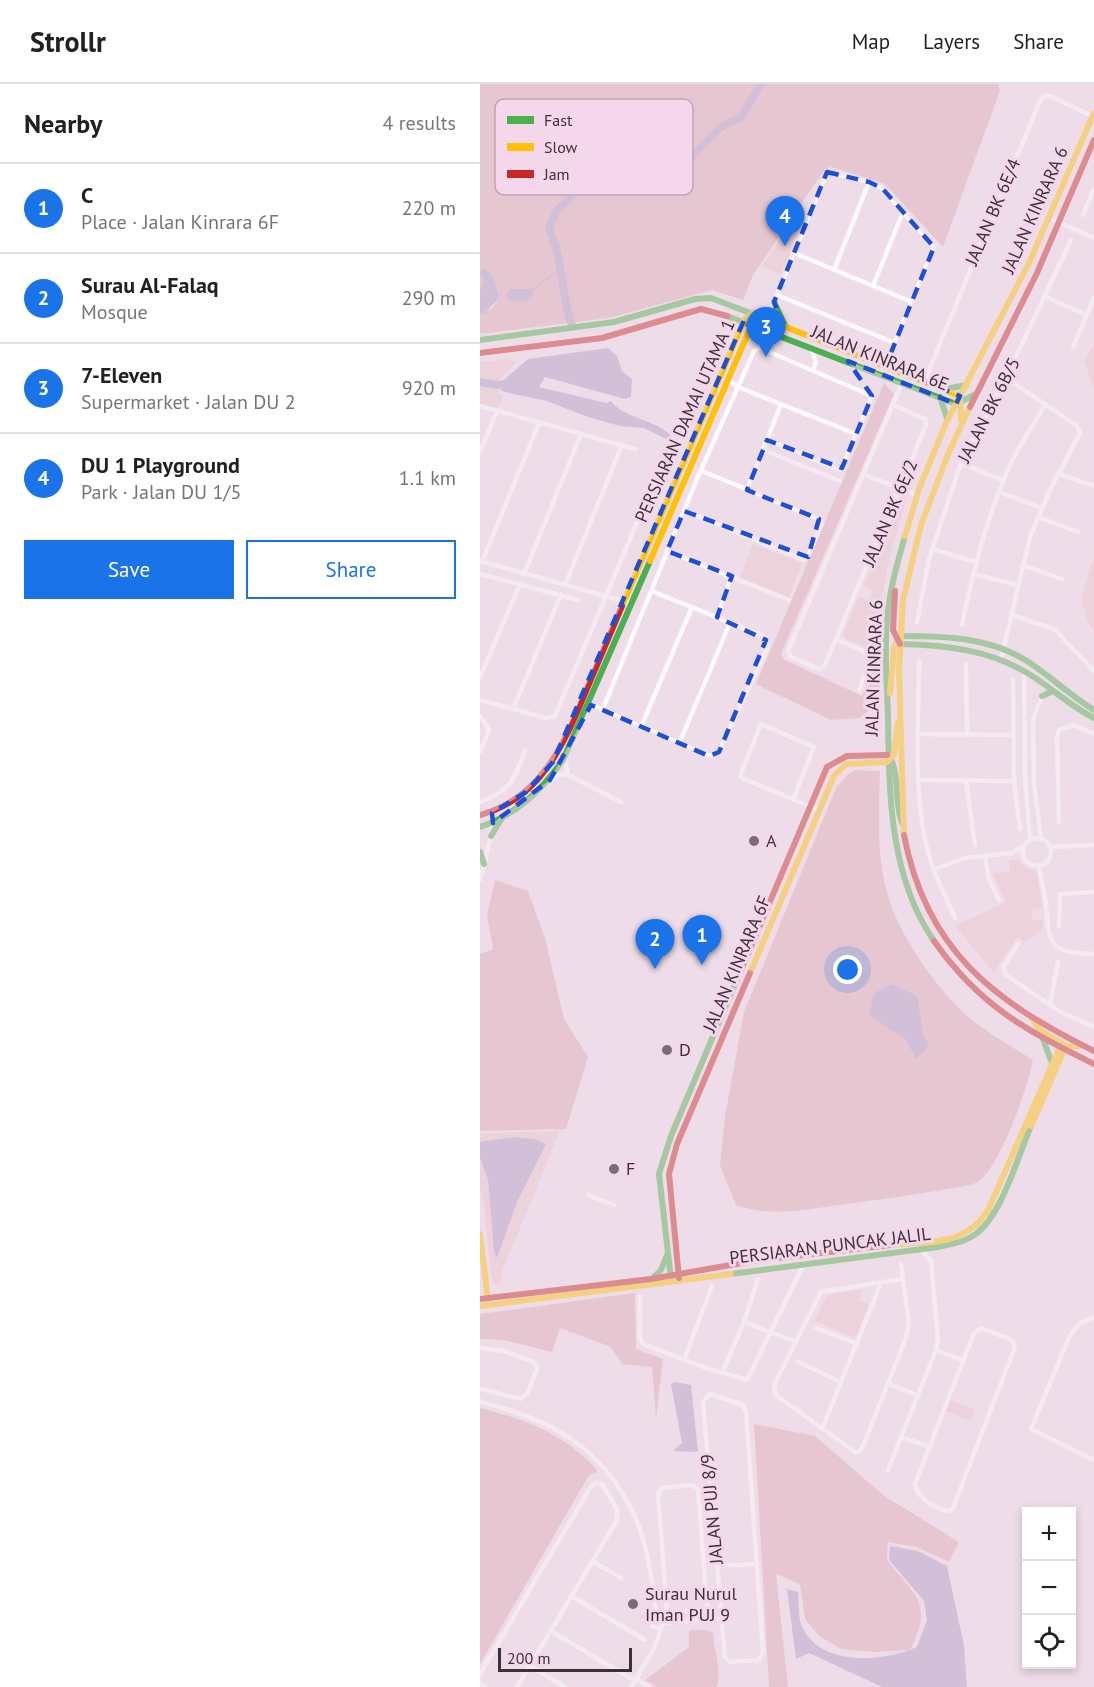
<!DOCTYPE html>
<html lang="en">
<head>
<meta charset="utf-8">
<style>
  body { margin:0; font-family:"PT Sans",sans-serif; background:#f2f2f2; color:#202124 }
  .controls { position:absolute; right:18px; bottom:18px; display:grid; overflow:hidden; border-radius:0px; box-shadow:0 3px 9px #0003 }
  .controls button { width:54px; height:54px; display:grid; place-items:center; padding:0; border:0; border-bottom:2px solid #e0e0e0; background:#fff; color:#202124; font:30px sans-serif }
  .scale { position:absolute; left:18px; bottom:15px; width:134px; box-sizing:border-box; padding-left:6px; border:3px solid #3d3139; border-top:0; font-size:16px; line-height:21px; white-space:nowrap; color:#3d3139; -webkit-text-stroke:4px #f4d7ea; paint-order:stroke }
  .you { position:absolute; left:368px; top:886px; width:21px; height:21px; margin:-15px; border:4px solid #fff; border-radius:50%; background:#1a73e8; box-shadow:0 0 0 9px #1a73e833 }
  .badge { display:grid; place-items:center; width:39px; height:39px; border-radius:50%; background:#1a73e8; color:#fff; font-size:20px; font-weight:700 }
  .pin { position:absolute; translate:-50% -50px; filter:drop-shadow(0 2px 3px #0008) }
  .pin::after { content:''; position:absolute; top:32px; width:21px; height:18px; background:inherit; clip-path:polygon(0 0,100% 0,50% 100%) }
  .list { margin:0; padding:0; list-style:none }
  h2 { display:flex; justify-content:space-between; align-items:center; height:78px; margin:0; padding:0 24px; font-size:26px }
  h2 small { font-size:20px; font-weight:400; color:#757577 }
  .list li { display:grid; grid-template-columns:39px 1fr auto; gap:18px; align-items:center; box-sizing:border-box; height:90px; padding:0 24px; border-top:2px solid #e0e0e0 }
  .list b { display:block; font-size:22px; white-space:nowrap }
  .list p { margin:0; font-size:20px; white-space:nowrap; color:#757577 }
  .list em { font-size:20px; font-style:normal; color:#757577 }
  .actions { display:flex; gap:12px; padding:18px 24px }
  .actions a { flex:1; padding:14px 0; border:2px solid #1a73e8; border-radius:0px; text-align:center; font-size:21px; color:#1a73e8 }
  .actions .main { background:#1a73e8; color:#fff }
  .icon { flex:none; width:33px; height:33px; fill:none; stroke:currentColor; stroke-width:2; stroke-linecap:round; stroke-linejoin:round }
  .map { position:relative; flex:none; width:614px; height:1603px; overflow:hidden }
  header { display:flex; align-items:center; gap:36px; box-sizing:border-box; height:84px; padding:0 30px; background:#fff; border-bottom:2px solid #e0e0e0 }
  header strong { font-size:28px }
  nav { display:flex; gap:33px; margin-inline-start:auto; font-size:21px }
  main { display:flex }
  aside { flex:1; background:#fff }
  .map>svg:first-child { display:block }
  .green { fill:#e8c6cb }
  .forest { fill:#dbaeb5 }
  .water { fill:#b09dc7 }
  .lines { fill:none; stroke-linecap:round; stroke-linejoin:round }
  .stream { stroke:#b09dc7; stroke-width:1.5 }
  .river { stroke:#b09dc7; stroke-width:8 }
  .street { stroke:#fcfafc; stroke-width:4.5 }
  .fast { stroke:#4caf50; stroke-width:6 }
  .slow { stroke:#ffc107; stroke-width:6 }
  .jam { stroke:#c62828; stroke-width:6 }
  .marked { fill:none; stroke:#1d4ed8; stroke-width:4.5; stroke-dasharray:12 8; stroke-linejoin:round }
  .poi-dot { fill:#7b6d76; stroke:#f4d7ea; stroke-width:2 }
  .labels { text-anchor:middle; stroke-width:6; stroke-linejoin:round; paint-order:stroke }
  .street-label { font-size:18px; fill:#3d3139; stroke:#f4d7ea }
  .poi-label { font-size:18px; fill:#3d3139; stroke:#f4d7ea; text-anchor:start }
  .key { fill:#f4d7ea; stroke:#bda5b5; stroke-width:1.5 }
  .key-label { font-size:16px; fill:#3d3139 }
</style>
</head>
<body>
<header>
<strong>Strollr</strong>
<nav><a>Map</a><a>Layers</a><a>Share</a></nav>
</header>
<main>
<aside>
<h2>Nearby<small>4 results</small></h2>
<ul class="list">
<li><span class="badge">1</span><div><b>C</b><p>Place · Jalan Kinrara 6F</p></div><em>220 m</em></li>
<li><span class="badge">2</span><div><b>Surau Al-Falaq</b><p>Mosque</p></div><em>290 m</em></li>
<li><span class="badge">3</span><div><b>7-Eleven</b><p>Supermarket · Jalan DU 2</p></div><em>920 m</em></li>
<li><span class="badge">4</span><div><b>DU 1 Playground</b><p>Park · Jalan DU 1/5</p></div><em>1.1 km</em></li>
</ul>
<div class="actions"><a class="main">Save</a><a>Share</a></div>
</aside>
<div class="map">
<svg width="614" height="1603" viewBox="0 0 614 1603">
  <rect width="100%" height="100%" fill="#eedde8"/>
  <g class="green">
    <polygon points="313,137 321,141 301,191 282,182"/>
    <polygon points="614,261 614,305 604,277"/>
    <polygon points="28,275 36,278 19,296 18,308 23,312 18,324 0,320 0,278"/>
    <path d="M421,412H425L427,416C409,466 400,515 396,567L366,555L363,550L379,513L389,517L393,506L384,502Z"/>
    <polygon points="272,460 322,479 309,513 260,494"/>
    <path d="M614,474V547C595,518 604,504 614,474Z"/>
    <polygon points="537,775 546,785 557,788 562,824 552,825 552,836 562,836 563,845 545,858 538,853 513,888 475,842 526,818 513,789 530,788 529,776"/>
    <polygon points="80,1047 21,1190 21,1200 16,1201 12,1198 4,1121 0,1105 0,1049"/>
    <polygon points="383,1205 378,1216 389,1220 377,1250 373,1253 334,1237 347,1211"/>
    <polygon points="469,1315 495,1326 490,1337 464,1326"/>
  </g>
  <g class="forest">
    <polygon points="0,0 518,0 520,7 463,163 405,100 351,83 345,85 273,191 263,216 232,206 129,234 0,250 0,229 12,224 20,214 17,203 1,193 3,198 0,206"/>
    <polygon points="404,299 414,310 301,570 303,575 382,612 387,605 394,582 399,584 400,618 379,634 351,636 276,600"/>
    <path d="M376,686L400,687C399,729 396,775 409,815C421,854 460,910 491,935C510,950 532,963 553,976C549,1001 520,1082 499,1097C496,1099 490,1101 486,1102C446,1109 406,1115 366,1120C329,1125 292,1134 256,1121L240,1082L245,1032L264,928L356,704L368,690Z"/>
    <polygon points="15,796 48,807 65,854 84,935 108,973 86,1045 0,1047 0,870 13,865 7,831"/>
    <polygon points="155,1209 156,1265 183,1275 176,1334 172,1283 142,1280 131,1263 80,1244 72,1268 24,1256 0,1255 0,1230"/>
    <path d="M0,1324C47,1336 85,1350 118,1387L109,1391L0,1580Z"/>
    <path d="M274,1340L335,1352L403,1411L479,1458L469,1478L437,1463L408,1458L407,1476C436,1513 454,1519 430,1566L395,1568L361,1565L339,1552L325,1535L320,1500L296,1490L308,1603H289Z"/>
    <path d="M209,1546H227L233,1549C234,1568 242,1585 237,1603H177L165,1596L209,1563Z"/>
  </g>
  <g class="water">
    <polygon points="3,184 13,192 20,214 4,229 0,229 0,206 3,198 0,188"/>
    <polygon points="29,205 54,205 51,214 44,218 30,217 26,212"/>
    <path d="M128,264L137,272L142,287L152,295L151,313L145,315L65,293L59,303L126,319L131,317C142,335 191,338 194,359L164,344L140,342L108,333L67,317L29,309L22,307L18,301L48,275Z"/>
    <polygon points="412,900 437,912 443,950 449,962 436,975 425,955 389,931 394,909"/>
    <polygon points="34,1053 54,1055 66,1060 37,1118 17,1174 14,1167 8,1095 0,1074 0,1058"/>
    <polygon points="195,1298 211,1301 218,1368 193,1367 202,1359 191,1300"/>
    <path d="M410,1462L438,1467L467,1482L484,1562L487,1603H402L329,1569L316,1575L307,1505L318,1508C319,1517 318,1531 321,1540C338,1584 404,1578 437,1563L447,1536L444,1517L409,1476Z"/>
  </g>
  <g class="lines">
    <polyline class="stream" points="54,205 79,186"/>
    <g class="river">
      <path d="M92,241C81,210 83,174 69,145L77,126L108,96L163,97L181,94L207,77L241,43L261,33L281,0"/>
      <polyline points="0,298 18,301 29,299"/>
    </g>
    <g class="street">
      <polyline points="603,131 614,105"/>
      <polyline points="569,134 614,154"/>
      <polyline points="314,169 432,218"/>
      <polyline points="354,186 389,98"/>
      <polyline points="393,202 423,128"/>
      <polyline points="297,211 415,259"/>
      <polyline points="566,213 607,231"/>
      <polyline points="283,244 347,88 389,98 402,104 454,163 410,270 401,279"/>
      <polyline points="593,263 614,214"/>
      <polyline points="331,264 336,278 333,286"/>
      <polyline points="250,292 253,300 258,303 376,350"/>
      <polyline points="445,296 560,17 564,12 570,12 614,33"/>
      <polyline points="413,321 445,335 446,341 345,581 339,585 311,573 308,567 422,299"/>
      <polyline points="0,322 155,365"/>
      <polyline points="283,366 360,397"/>
      <polyline points="0,368 17,327"/>
      <polyline points="481,379 524,397"/>
      <polyline points="383,390 437,411"/>
      <polyline points="579,390 614,402"/>
      <polyline points="267,406 301,320"/>
      <polyline points="519,408 562,424"/>
      <polyline points="204,427 324,476 328,473 342,439 339,435 222,387"/>
      <polyline points="558,433 598,448"/>
      <polyline points="452,465 495,478"/>
      <polyline points="187,467 309,516"/>
      <polyline points="0,477 147,518"/>
      <polyline points="2,478 59,339"/>
      <polyline points="542,481 582,495"/>
      <polyline points="0,490 98,516"/>
      <polyline points="44,490 101,350"/>
      <polyline points="493,490 537,501"/>
      <polyline points="85,501 142,361"/>
      <polyline points="532,531 574,545 614,587"/>
      <polyline points="237,533 252,492"/>
      <polyline points="437,538 449,475 481,379 526,294 591,156"/>
      <path d="M482,541C493,486 507,432 530,381C540,360 553,341 565,321"/>
      <path d="M356,555C394,572 396,566 379,606"/>
      <polyline points="521,575 550,453 570,406 600,349 596,341 526,294"/>
      <path d="M439,577C439,637 432,717 450,775C456,795 467,815 475,834"/>
      <polyline points="486,580 487,649"/>
      <polyline points="544,586 545,692 550,756"/>
      <polyline points="0,593 40,500"/>
      <polyline points="533,596 534,697 540,745"/>
      <polyline points="0,616 66,634 75,632 184,375"/>
      <polyline points="111,621 229,672 239,668 287,565 286,556 282,551 171,507"/>
      <polyline points="33,625 81,511"/>
      <polyline points="122,627 217,395 274,267 280,264 392,312 362,384 359,386 287,356"/>
      <polyline points="0,632 9,646 0,668"/>
      <polyline points="161,643 212,523"/>
      <polyline points="439,650 533,651"/>
      <polyline points="199,660 250,539"/>
      <polyline points="85,674 88,691"/>
      <polyline points="70,696 82,690 88,691 141,718"/>
      <polyline points="439,696 534,697"/>
      <polyline points="486,697 495,761"/>
      <polyline points="313,716 334,663 281,640 260,692 262,694 339,726"/>
      <path d="M0,718C32,706 34,696 45,666"/>
      <polyline points="579,738 577,652 579,646 594,641 614,650"/>
      <circle cx="557" cy="768" r="14"/>
      <polyline points="561,755 554,699 553,635 563,610"/>
      <polyline points="570,763 614,761"/>
      <polyline points="505,772 509,795 519,816"/>
      <path d="M559,783C561,795 564,808 566,820C569,860 568,869 614,870"/>
      <polyline points="455,785 485,774 532,769 544,761"/>
      <polyline points="0,796 11,752 12,729"/>
      <polyline points="579,842 580,810 614,808"/>
      <polyline points="538,860 523,883 526,891 579,927 614,943"/>
      <polyline points="570,920 578,878"/>
      <polyline points="108,1111 134,1121"/>
      <polyline points="421,1180 429,1240 426,1254 383,1362 379,1368 375,1368 296,1311 294,1301 341,1208 422,1195"/>
      <polyline points="160,1213 160,1255 163,1260 223,1283 267,1296 324,1180"/>
      <polyline points="614,1233 600,1239 590,1251 551,1345 614,1376"/>
      <polyline points="264,1238 316,1258"/>
      <polyline points="336,1244 377,1260"/>
      <path d="M501,1244L532,1256L535,1263L473,1424L468,1427C455,1424 436,1414 435,1400L494,1249Z"/>
      <polyline points="0,1264 24,1267 54,1278 57,1285 48,1308 41,1315 0,1305"/>
      <polyline points="456,1266 484,1277"/>
      <polyline points="204,1276 232,1202"/>
      <polyline points="318,1278 361,1298"/>
      <polyline points="242,1289 264,1238 278,1195"/>
      <polyline points="409,1300 437,1311"/>
      <polygon points="230,1310 263,1321 266,1328 283,1569 278,1576 250,1578 245,1573 223,1318"/>
      <path d="M0,1318C72,1335 124,1364 156,1435C169,1465 172,1502 177,1534"/>
      <polyline points="342,1345 401,1199"/>
      <polyline points="420,1353 449,1362"/>
      <polyline points="408,1386 456,1266 458,1255 451,1177 442,1166"/>
      <polyline points="112,1477 141,1494"/>
      <polyline points="237,1482 277,1480"/>
      <polyline points="91,1512 165,1556"/>
      <polyline points="228,1527 187,1528 178,1409 182,1404 212,1401 218,1405 228,1536"/>
      <polyline points="177,1534 173,1537 172,1542 180,1545"/>
      <polyline points="183,1539 241,1535"/>
      <polyline points="71,1547 155,1597"/>
      <polyline points="50,1582 85,1603"/>
      <polyline points="0,1590 110,1404 115,1399 122,1400 137,1425 137,1436 37,1603"/>
      <polyline points="156,1595 169,1603"/>
      <polyline points="0,1599 6,1603"/>
      <polyline points="151,1603 174,1565 183,1539"/>
    </g>
    <g class="fast">
      <polyline points="294,218 305,242"/>
      <polyline points="247,232 476,320 494,311"/>
      <polyline points="0,256 134,238 215,215 231,214 278,232"/>
      <polyline points="466,305 486,301"/>
      <polyline points="460,313 467,334"/>
      <path d="M425,452C417,480 409,508 407,537C404,569 407,601 408,632C409,708 409,792 454,857"/>
      <path d="M421,552C464,552 509,553 547,577C570,592 590,611 614,626"/>
      <path d="M421,560C466,561 510,566 549,590C572,604 590,622 614,634"/>
      <polyline points="562,612 573,607"/>
      <path d="M410,673C420,693 414,718 422,739"/>
      <path d="M0,743C36,731 61,707 83,676L170,477"/>
      <polyline points="11,752 22,734"/>
      <polyline points="0,768 4,780"/>
      <polyline points="563,955 572,979"/>
      <path d="M251,1190L458,1163C472,1160 486,1158 497,1149C522,1130 538,1072 551,1042"/>
      <polyline points="174,1193 181,1186 187,1171"/>
      <polyline points="191,1195 179,1090 191,1052 261,886"/>
    </g>
    <g class="slow">
      <polyline points="278,232 480,312 481,336"/>
      <polyline points="425,452 439,405 466,339 549,179 614,29"/>
      <polyline points="170,477 272,240 272,229"/>
      <polyline points="142,522 264,236 272,229"/>
      <polyline points="410,609 414,565 418,554"/>
      <polyline points="424,751 419,586 423,516 441,441 468,370 490,323"/>
      <polyline points="270,889 354,692 366,680 407,678 414,670 418,638"/>
      <polyline points="552,935 560,946 584,961"/>
      <polyline points="551,1042 585,964"/>
      <polyline points="0,1150 8,1215"/>
      <path d="M410,1161C449,1157 487,1163 509,1124L580,963L599,962"/>
      <polyline points="0,1222 251,1190"/>
    </g>
    <g class="jam">
      <polyline points="0,269 122,254 221,225 247,232"/>
      <polyline points="490,323 557,189 614,56"/>
      <polyline points="415,507 413,546 420,560"/>
      <path d="M0,731C61,715 84,660 106,607C118,579 130,550 142,522"/>
      <path d="M424,751C446,867 515,918 614,967"/>
      <path d="M454,857C499,921 545,946 614,980"/>
      <polyline points="261,886 347,683 367,672 407,671"/>
      <polyline points="199,1194 189,1090 197,1060 270,889"/>
      <polyline points="0,1215 171,1195 279,1176 410,1161"/>
    </g>
  </g>
  <path d="M0 0H614V1603H0ZM347,88L389,98L402,104L454,163L406,281L480,312L476,320L368,277L392,312L362,384L287,356L267,406L339,435L328,473L204,427L187,467L252,492L237,533L286,556L239,668L229,672L111,621L70,696L13,739L12,729L46,708L73,678L264,236L283,245L287,235L303,241L294,218Z" fill="#eedde8" fill-opacity=".55" fill-rule="evenodd"/>
  <path class="marked" d="M347,88L389,98L402,104L454,163L406,281L480,312L476,320L368,277L392,312L362,384L287,356L267,406L339,435L328,473L204,427L187,467L252,492L237,533L286,556L239,668L229,672L111,621L70,696L13,739L12,729L46,708L73,678L264,236L283,245L287,235L303,241L294,218Z"/>
  <g class="poi-dot">
    <circle cx="274" cy="757" r="6"/>
    <circle cx="187" cy="966" r="6"/>
    <circle cx="134" cy="1085" r="6"/>
    <circle cx="153" cy="1520" r="6"/>
  </g>
  <g class="labels">
    <g class="street-label">
      <text transform="translate(555 126) rotate(-66)" y="6">JALAN KINRARA 6</text>
      <text transform="translate(513 128) rotate(-67)" y="6">JALAN BK 6E/4</text>
      <text transform="translate(400 274) rotate(22)" y="6">JALAN KINRARA 6E</text>
      <text transform="translate(509 326) rotate(-63)" y="6">JALAN BK 6B/5</text>
      <text transform="translate(205 337) rotate(-66)" y="6">PERSIARAN DAMAI UTAMA 1</text>
      <text transform="translate(410 429) rotate(-67)" y="6">JALAN BK 6E/2</text>
      <text transform="translate(394 584) rotate(-88)" y="6">JALAN KINRARA 6</text>
      <text transform="translate(257 880) rotate(-67)" y="6">JALAN KINRARA 6F</text>
      <text transform="translate(350 1162) rotate(-7)" y="6">PERSIARAN PUNCAK JALIL</text>
      <text transform="translate(232 1425) rotate(-95)" y="6">JALAN PUJ 8/9</text>
    </g>
    <g class="poi-label">
      <text x="286" y="763">A</text>
      <text x="199" y="972">D</text>
      <text x="146" y="1091">F</text>
      <text x="165" y="1516">Surau Nurul<tspan x="165" dy="21">Iman PUJ 9</tspan></text>
    </g>
  </g>
  <rect x="15" y="15" width="198" height="96" rx="9" class="key"/>
  <rect x="27" y="32" width="27" height="8" fill="#4caf50"/>
  <rect x="27" y="59" width="27" height="8" fill="#ffc107"/>
  <rect x="27" y="86" width="27" height="8" fill="#c62828"/>
  <g class="key-label">
    <text x="64" y="42">Fast</text>
    <text x="64" y="69">Slow</text>
    <text x="64" y="96">Jam</text>
  </g>
</svg>
<div class="controls">
<button>+</button>
<button>−</button>
<button><svg class="icon" aria-label="locate" viewBox="0 0 24 24"><circle cx="12" cy="12" r="6"/><path d="M12 2v4M12 18v4M2 12h4M18 12h4"/></svg></button>
</div>
<div class="scale">200 m</div>
<div class="you"></div>
<div class="pin badge" style="left:222px;top:881px">1</div>
<div class="pin badge" style="left:175px;top:885px">2</div>
<div class="pin badge" style="left:286px;top:273px">3</div>
<div class="pin badge" style="left:305px;top:162px">4</div>
</div>
</main>
</body>
</html>
